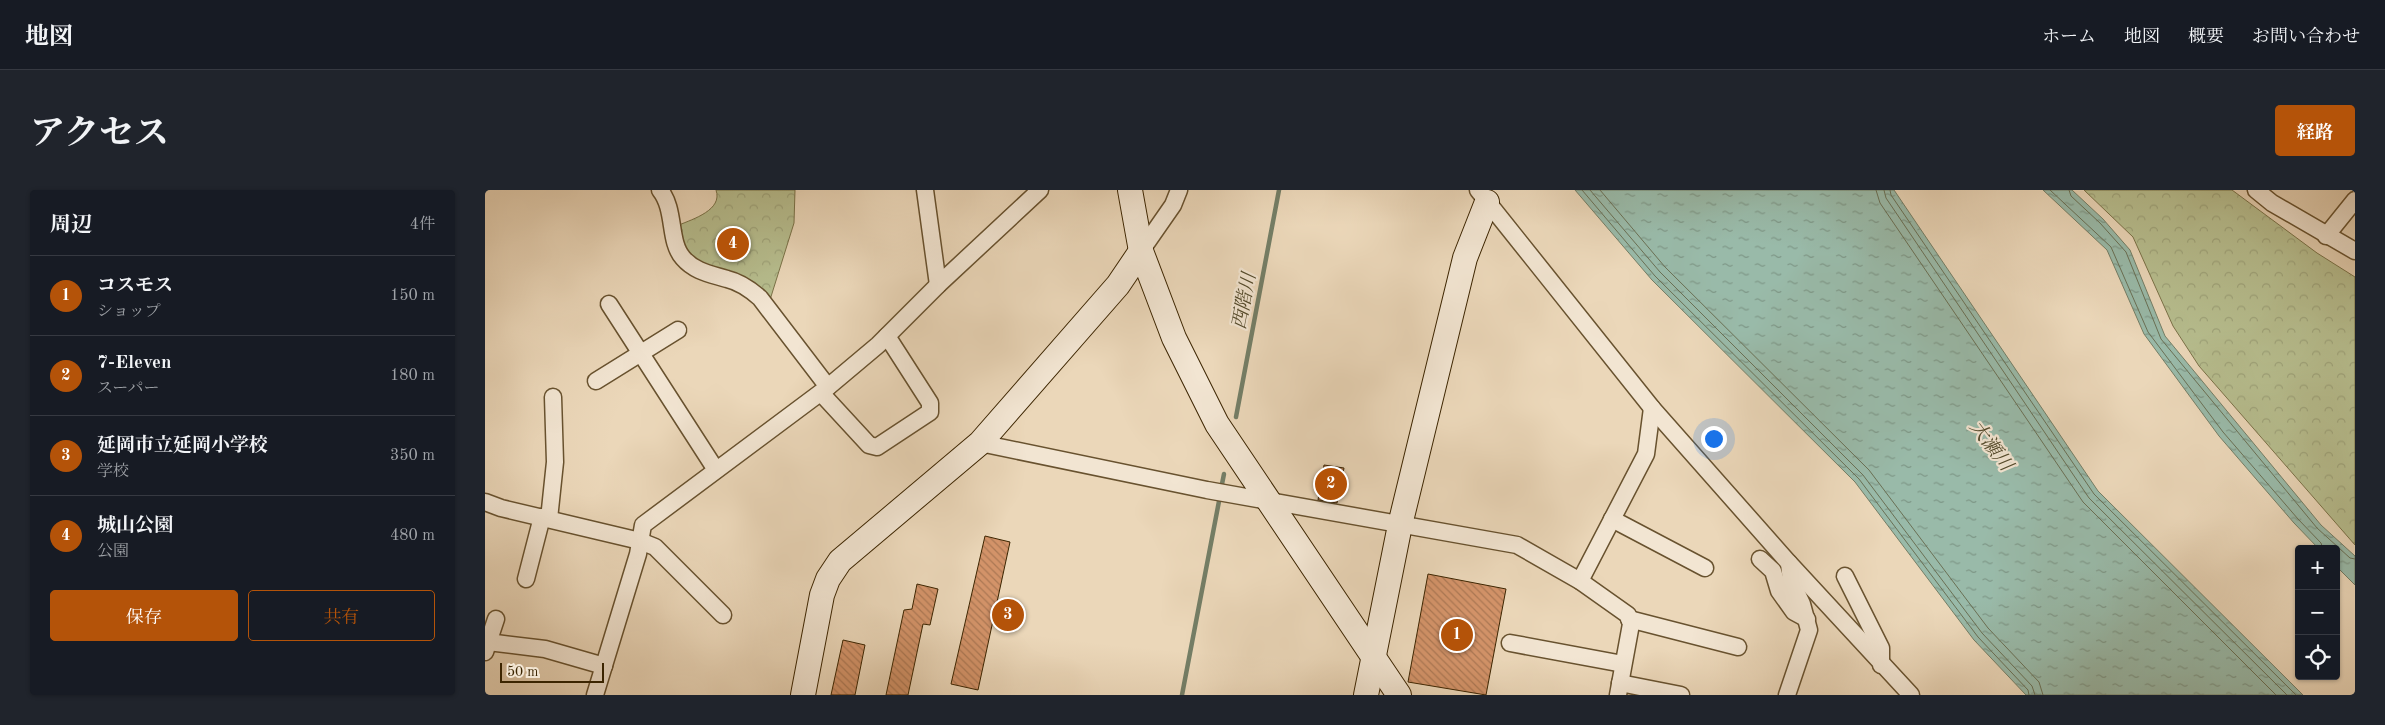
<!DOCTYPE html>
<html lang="ja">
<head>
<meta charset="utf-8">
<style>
  body { margin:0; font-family:"Old Standard TT","Noto Serif JP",serif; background:#20242c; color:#f1f3f6 }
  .controls { position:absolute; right:15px; bottom:15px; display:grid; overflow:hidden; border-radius:5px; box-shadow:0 1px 4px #0004 }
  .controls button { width:45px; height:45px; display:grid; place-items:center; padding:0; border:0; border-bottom:1px solid #363941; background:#171b24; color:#f1f3f6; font:25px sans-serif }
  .scale { position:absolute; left:15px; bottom:12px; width:104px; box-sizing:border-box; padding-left:5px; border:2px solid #3c2501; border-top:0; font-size:14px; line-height:18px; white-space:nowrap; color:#3c2501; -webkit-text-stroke:4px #f2e5d2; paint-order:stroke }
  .you { position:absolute; left:1228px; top:248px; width:18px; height:18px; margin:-12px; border:4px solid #fff; border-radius:50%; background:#1a73e8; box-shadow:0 0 0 8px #1a73e833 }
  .badge { display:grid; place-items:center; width:32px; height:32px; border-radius:50%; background:#b45309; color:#fff; font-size:16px; font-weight:700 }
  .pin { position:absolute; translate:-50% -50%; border:2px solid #fff; box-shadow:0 1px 5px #0006 }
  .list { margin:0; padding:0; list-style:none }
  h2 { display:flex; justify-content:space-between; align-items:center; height:65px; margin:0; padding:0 20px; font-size:21px }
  h2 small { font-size:16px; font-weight:400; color:#9ea1a6 }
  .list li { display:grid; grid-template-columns:32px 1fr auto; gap:15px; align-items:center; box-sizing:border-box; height:80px; padding:0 20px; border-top:1px solid #363941 }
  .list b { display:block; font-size:19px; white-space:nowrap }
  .list p { margin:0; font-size:16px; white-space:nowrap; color:#9ea1a6 }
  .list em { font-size:16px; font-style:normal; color:#9ea1a6 }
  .actions { display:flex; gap:10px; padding:15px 20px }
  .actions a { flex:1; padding:11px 0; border:1px solid #b45309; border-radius:5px; text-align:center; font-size:18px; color:#b45309 }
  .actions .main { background:#b45309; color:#fff }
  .icon { flex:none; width:28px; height:28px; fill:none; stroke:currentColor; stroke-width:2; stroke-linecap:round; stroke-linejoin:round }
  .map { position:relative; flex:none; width:1870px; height:505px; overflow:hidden; border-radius:5px }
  header { display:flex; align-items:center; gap:30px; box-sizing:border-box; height:70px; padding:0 25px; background:#171b24; border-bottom:1px solid #363941 }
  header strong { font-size:24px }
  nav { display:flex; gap:28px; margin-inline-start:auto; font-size:18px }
  .intro { display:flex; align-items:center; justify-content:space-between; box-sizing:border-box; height:120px; padding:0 30px }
  h1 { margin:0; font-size:35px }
  .button { padding:12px 22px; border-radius:5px; background:#b45309; color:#fff; font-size:18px; font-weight:700 }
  main { display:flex; gap:30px; padding:0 30px }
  aside { flex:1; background:#171b24; border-radius:5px; box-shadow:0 1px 4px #0004 }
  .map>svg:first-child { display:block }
  .forest { fill:url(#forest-crowns); stroke:#7a7248 }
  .water { fill:url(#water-ripples); stroke:#747e66 }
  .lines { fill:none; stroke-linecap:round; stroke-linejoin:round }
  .shore { stroke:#6a7055; stroke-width:1 }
  .stream { stroke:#747e66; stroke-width:4.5 }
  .building { fill:url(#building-back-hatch); stroke:#3c2501 }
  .street-casing { stroke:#68522f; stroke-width:19 }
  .secondary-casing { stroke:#3c2501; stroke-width:26 }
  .street { stroke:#f2e5d2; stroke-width:16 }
  .secondary { stroke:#f2e5d2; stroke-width:24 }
  .labels { text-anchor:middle; stroke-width:4.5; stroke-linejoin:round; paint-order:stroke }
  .water-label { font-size:19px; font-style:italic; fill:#534a2b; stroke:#f2e5d2 }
</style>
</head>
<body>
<header>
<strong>地図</strong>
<nav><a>ホーム</a><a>地図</a><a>概要</a><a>お問い合わせ</a></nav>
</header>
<div class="intro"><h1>アクセス</h1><a class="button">経路</a></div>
<main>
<aside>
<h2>周辺<small>4件</small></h2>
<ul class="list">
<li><span class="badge">1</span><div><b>コスモス</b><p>ショップ</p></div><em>150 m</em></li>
<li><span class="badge">2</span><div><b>7-Eleven</b><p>スーパー</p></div><em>180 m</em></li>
<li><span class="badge">3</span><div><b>延岡市立延岡小学校</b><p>学校</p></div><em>350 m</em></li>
<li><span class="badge">4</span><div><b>城山公園</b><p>公園</p></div><em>480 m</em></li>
</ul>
<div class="actions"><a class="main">保存</a><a>共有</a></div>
</aside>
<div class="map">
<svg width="1870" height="505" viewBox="0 0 1870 505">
  <defs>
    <pattern id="forest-crowns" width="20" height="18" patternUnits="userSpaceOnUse" patternTransform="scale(1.25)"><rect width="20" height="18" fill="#b7be8f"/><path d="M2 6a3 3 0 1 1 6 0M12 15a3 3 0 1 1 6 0" fill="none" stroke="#9ea37a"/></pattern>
    <pattern id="water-ripples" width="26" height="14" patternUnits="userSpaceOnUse" patternTransform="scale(1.25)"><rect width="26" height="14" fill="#99baa9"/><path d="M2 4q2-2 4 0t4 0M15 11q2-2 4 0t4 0" fill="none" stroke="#7e9787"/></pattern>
    <pattern id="building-back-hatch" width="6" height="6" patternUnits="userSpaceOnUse" patternTransform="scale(1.25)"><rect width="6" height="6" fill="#d39369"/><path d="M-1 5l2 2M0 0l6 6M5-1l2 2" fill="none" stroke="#ac7854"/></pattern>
  </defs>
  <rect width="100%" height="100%" fill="#ebd7b9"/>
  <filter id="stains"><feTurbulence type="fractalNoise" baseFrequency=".004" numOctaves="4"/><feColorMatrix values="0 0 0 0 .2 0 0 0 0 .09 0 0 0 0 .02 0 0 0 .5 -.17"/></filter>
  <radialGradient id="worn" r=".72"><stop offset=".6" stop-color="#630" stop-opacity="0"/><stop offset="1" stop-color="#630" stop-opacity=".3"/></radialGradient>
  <g class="forest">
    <path d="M231,0H310L309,33L284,113L243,86L198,62L194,35C208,29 238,20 231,0Z"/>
    <polygon points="1599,0 1747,0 1832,63 1870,87 1870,355 1714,176 1688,136 1648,47"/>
  </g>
  <g class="water">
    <polygon points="1090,0 1409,0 1613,301 1818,505 1541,505 1489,450 1370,292 1167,90"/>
    <polygon points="1558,0 1587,0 1618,29 1645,60 1680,146 1836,335 1870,366 1870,395 1851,376 1851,359 1834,359 1809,333 1734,246 1659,144 1622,60"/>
  </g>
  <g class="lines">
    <g class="shore">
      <polyline points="1097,0 1170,86 1374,289 1493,447 1543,500 1544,505"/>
      <polyline points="1105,0 1175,82 1378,285 1497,443 1547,496 1550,505"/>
      <polyline points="1115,0 1180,77 1384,280 1503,438 1554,492 1558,505"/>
      <polyline points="1391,0 1395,13 1598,312 1791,505"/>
      <polyline points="1399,0 1401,8 1604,308 1802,505"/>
      <polyline points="1405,0 1406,5 1609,304 1811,505"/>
      <polyline points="1565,0 1626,57 1663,142 1738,242 1813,329 1836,353 1838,359"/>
      <polyline points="1584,0 1586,6 1615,33 1641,62 1676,149 1832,338 1865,368 1870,369"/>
    </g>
    <g class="stream">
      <polyline points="751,227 794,0"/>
      <polyline points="737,294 739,284"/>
      <polyline points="697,505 735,306"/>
    </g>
  </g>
  <g class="building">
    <polygon points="839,275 859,278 852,313 833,310"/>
    <polygon points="500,346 525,352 493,500 466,494"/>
    <polygon points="943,384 1021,399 1001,505 923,492"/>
    <polygon points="432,394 453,399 445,435 438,434 423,505 401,505 419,420 427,419"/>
    <polygon points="358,450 380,455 370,505 346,505"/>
  </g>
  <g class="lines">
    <defs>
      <g id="street">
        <path d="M175,0C191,20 183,51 198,68C210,82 226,84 242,89C255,92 266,100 275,108L343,197"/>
        <polyline points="440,0 453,95"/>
        <polyline points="993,0 1167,218 1304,373 1426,505"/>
        <polyline points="1771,0 1787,13 1870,61"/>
        <polyline points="1841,46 1870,10"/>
        <polyline points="656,61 688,15 694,0"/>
        <polyline points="124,114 231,280"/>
        <polyline points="111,191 193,140"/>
        <polyline points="336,203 384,255 392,257 445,222 445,213 402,146"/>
        <polyline points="495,253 722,300 1032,355 1095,391 1143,425 1146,434 1133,505"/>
        <polyline points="0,312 16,318 155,351 170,357 238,425"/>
        <polyline points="64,329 70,272 68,207"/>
        <polyline points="1127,329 1220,378"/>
        <polyline points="1275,369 1288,381 1294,401 1309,422 1322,429"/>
        <polyline points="1360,386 1396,458 1396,475"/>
        <polyline points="41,389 57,327"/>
        <polyline points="1095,391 1161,264 1167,218"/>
        <polyline points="1144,429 1253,457"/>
        <polyline points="3,452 60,459 119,476"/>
        <polyline points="1025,453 1138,474"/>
        <polyline points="0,462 11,429"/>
        <polyline points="1135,493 1196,505"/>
        <polyline points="110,505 153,364 158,335 343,197 393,155 453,95 555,0"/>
        <polyline points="1302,505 1324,440 1317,414 1306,391 1304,373"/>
      </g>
      <g id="secondary">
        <polyline points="645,0 656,61 689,148 732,234 914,505"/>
        <polyline points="318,505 337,405 343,389 355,371 495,253 633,95 656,61"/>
        <polyline points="881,505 915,335 980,68 1002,12"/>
      </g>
    </defs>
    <use href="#street" class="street-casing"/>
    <use href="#secondary" class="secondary-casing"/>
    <use href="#street" class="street"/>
    <use href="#secondary" class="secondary"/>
  </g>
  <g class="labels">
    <g class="water-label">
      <text transform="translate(758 111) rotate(-79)" y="7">西階川</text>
      <text transform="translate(1507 255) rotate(53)" y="7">大瀬川</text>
    </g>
  </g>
  <rect width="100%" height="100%" filter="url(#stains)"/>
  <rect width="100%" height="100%" fill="url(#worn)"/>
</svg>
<div class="controls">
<button>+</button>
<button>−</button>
<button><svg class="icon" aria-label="locate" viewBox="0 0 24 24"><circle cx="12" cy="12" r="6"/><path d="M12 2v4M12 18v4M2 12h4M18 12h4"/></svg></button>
</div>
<div class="scale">50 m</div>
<div class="you"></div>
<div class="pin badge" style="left:972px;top:445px">1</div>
<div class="pin badge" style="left:846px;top:294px">2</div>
<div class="pin badge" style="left:523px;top:425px">3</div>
<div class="pin badge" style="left:248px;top:54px">4</div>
</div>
</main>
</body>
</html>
